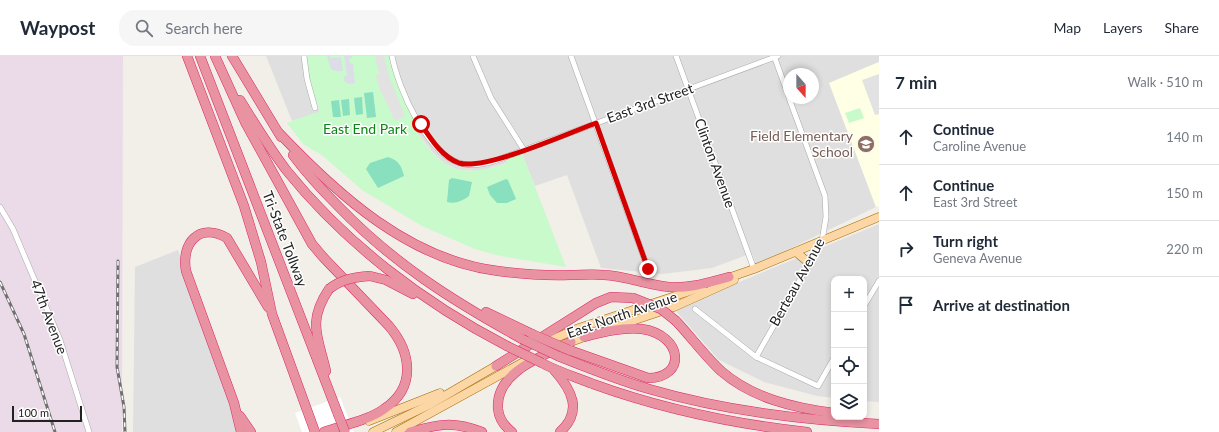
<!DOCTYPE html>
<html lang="en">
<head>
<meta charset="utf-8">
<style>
  body { margin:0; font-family:Lato,sans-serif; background:#f6f6f7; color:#1f2937 }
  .controls { position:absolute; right:12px; bottom:12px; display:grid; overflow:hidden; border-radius:8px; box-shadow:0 2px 6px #0003 }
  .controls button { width:36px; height:36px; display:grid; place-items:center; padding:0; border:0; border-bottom:1px solid #e0e1e3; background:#fff; color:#1f2937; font:20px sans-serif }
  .compass { position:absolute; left:783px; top:12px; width:36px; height:36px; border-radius:50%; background:#fff; box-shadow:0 2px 6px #0003; rotate:159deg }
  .scale { position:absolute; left:12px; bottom:10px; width:70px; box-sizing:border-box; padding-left:4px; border:2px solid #222; border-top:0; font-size:11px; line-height:14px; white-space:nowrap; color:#222; -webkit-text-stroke:3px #fff; paint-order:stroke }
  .stop { position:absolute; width:12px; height:12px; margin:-9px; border:3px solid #d40000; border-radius:50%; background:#fff }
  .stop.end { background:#d40000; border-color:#fff; box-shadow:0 1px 4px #0008 }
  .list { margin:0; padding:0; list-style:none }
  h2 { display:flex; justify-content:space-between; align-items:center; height:52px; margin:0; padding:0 16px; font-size:17px }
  h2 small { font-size:13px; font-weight:400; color:#747a83 }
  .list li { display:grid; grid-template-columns:26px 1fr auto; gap:12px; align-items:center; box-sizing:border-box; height:56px; padding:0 16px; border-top:1px solid #e0e1e3 }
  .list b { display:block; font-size:15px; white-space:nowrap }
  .list p { margin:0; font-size:13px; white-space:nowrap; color:#747a83 }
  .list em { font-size:13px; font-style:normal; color:#747a83 }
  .icon { flex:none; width:22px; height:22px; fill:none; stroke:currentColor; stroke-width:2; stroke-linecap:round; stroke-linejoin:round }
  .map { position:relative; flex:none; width:879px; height:376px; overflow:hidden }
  header { display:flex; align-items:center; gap:24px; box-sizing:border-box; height:56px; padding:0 20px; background:#fff; border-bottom:1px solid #e0e1e3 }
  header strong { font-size:19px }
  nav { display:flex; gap:22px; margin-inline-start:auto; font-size:14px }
  .search { width:280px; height:36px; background:#f6f6f7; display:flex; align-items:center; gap:10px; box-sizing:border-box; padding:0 14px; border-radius:16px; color:#747a83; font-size:15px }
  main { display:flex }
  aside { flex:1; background:#fff }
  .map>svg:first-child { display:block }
  .residential { fill:#e0dfdf; fill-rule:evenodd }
  .industrial { fill:#ebdbe8 }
  .education { fill:#ffffe5 }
  .park { fill:#c8facc }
  .pitch { fill:#88e0be }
  .parking { fill:#e2e2e2 }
  .plaza { fill:#dddde8 }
  .pier { fill:#fff }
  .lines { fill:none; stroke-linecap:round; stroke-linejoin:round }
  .minor-casing { stroke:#a9a9a9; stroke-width:6 }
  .primary-casing { stroke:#a06b00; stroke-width:9 }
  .motorway-casing { stroke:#dc2a67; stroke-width:10 }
  .minor { stroke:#fff; stroke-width:5 }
  .primary { stroke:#fcd6a4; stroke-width:8 }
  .motorway { stroke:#e892a2; stroke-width:9 }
  .rail-casing { stroke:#707070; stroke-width:3 }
  .rail { stroke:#fff; stroke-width:1.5; stroke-dasharray:4.5; stroke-linecap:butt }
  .motorway-bridge-casing { stroke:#dc2a67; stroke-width:10; stroke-linecap:butt }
  .motorway-bridge { stroke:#e892a2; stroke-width:9 }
  .route { stroke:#d40000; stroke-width:5 }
  .labels { text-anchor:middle; stroke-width:3; stroke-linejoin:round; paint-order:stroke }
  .street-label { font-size:14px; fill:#222; stroke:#fff }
  .park-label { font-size:14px; fill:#0c8416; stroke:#fff }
  .education-label { font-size:14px; fill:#785e54; stroke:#fff; text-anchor:end }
</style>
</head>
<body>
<header>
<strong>Waypost</strong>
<div class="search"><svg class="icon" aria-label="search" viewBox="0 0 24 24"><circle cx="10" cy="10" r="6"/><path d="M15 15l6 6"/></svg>Search here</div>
<nav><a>Map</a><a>Layers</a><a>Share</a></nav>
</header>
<main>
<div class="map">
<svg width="879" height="376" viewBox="0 0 879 376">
  <rect width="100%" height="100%" fill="#f2efe9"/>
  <g class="residential">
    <polygon points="266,0 306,0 315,43 320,56 292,65"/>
    <path d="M388,0H879V6L830,27L876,151L756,209L752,197L712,212L662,218L601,212L567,119L535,130L522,98L506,103L507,107L480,115L458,114L444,107L433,97L415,74L412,60L399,34ZM789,18H813V42H789Z"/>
    <polygon points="879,168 879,346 864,345 864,223 834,223 834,342 817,340 764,326 719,304 674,253"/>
    <polygon points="178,194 234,356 238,376 133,376 135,211"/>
  </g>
  <polygon class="industrial" points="0,0 123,0 122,376 0,376"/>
  <polygon class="education" points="879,6 879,150 876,151 829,27"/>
  <g class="park">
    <path d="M306,0H388L399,34L419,71L416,74C441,115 462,123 507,107L506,103L522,97L566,211L500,200L475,193L422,170L362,134L323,100L303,88L287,67L320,55L311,31Z"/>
    <polygon points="860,52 864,62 849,67 845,57"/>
  </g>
  <g class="pitch">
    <polygon points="373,36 376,61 367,62 364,37"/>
    <polygon points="362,41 363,58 356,59 354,42"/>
    <polygon points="349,43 350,59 343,60 341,44"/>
    <polygon points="339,44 341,61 333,61 331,45"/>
    <path d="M388,101C399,105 401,109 404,120L378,132L366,113L370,107Z"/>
    <path d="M452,122L472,126L469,140C462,145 456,148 447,146L449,124Z"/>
    <polygon points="506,123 508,124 516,143 507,147 497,147 490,139 487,131"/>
  </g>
  <g class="parking">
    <polygon points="375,0 384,0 390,23 405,60 395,65 379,31 376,20 379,18"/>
    <polygon points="879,18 879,58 875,59 862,24"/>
  </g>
  <g class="plaza">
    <polygon points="327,0 330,0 330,2 341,1 343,15 335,15 331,13"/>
    <polygon points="344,0 352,0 352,2 349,3 350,7 353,7 355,27 348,28 344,25 344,21 347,19"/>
  </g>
  <polygon class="pier" points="340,341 354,376 302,376 295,357"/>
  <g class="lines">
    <defs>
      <g id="minor">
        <polyline points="304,0 307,23 315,52"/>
        <path d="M392,0C398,32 428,102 464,108C484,112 506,100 524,94L778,0"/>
        <polyline points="473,0 491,42 524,94"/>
        <polyline points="571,0 648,213"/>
        <polyline points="676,0 754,213"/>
        <polyline points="774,0 789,41"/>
        <polyline points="0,151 13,173 60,284 89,376"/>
        <polyline points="864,250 879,225"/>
        <polyline points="695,253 756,301 818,330 834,302"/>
        <polyline points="756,301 822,185 826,161 825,140 789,42"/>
      </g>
      <g id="primary">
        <polyline points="796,196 809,207"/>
        <polyline points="725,223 754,213 879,161"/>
        <polyline points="611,272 674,251 734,224"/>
        <polyline points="544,287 579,272 702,231"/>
        <polyline points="565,288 590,279"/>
        <polyline points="369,365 440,337"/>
        <polyline points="373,376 429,349 501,307"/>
        <polyline points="396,376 527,304"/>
      </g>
      <g id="motorway">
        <polyline points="187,0 244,150 261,206 272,258 315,376"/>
        <polyline points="200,0 338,358"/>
        <path d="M215,0L245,66L312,188L323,201L389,270C411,296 417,331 384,353C367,365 343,369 324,376"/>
        <polyline points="232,0 281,81"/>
        <path d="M240,44C255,68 270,93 287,115C346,188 424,247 507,290"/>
        <path d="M279,77C338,139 409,204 498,215C521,218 546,220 570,219C582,219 592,218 604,219C626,220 647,229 669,231C689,233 710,226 729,221"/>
        <path d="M293,99C307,118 322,134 339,151C394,208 453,245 522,283"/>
        <polyline points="370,220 386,224 413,238"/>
        <polyline points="486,256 532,278"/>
        <path d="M676,265C691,281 705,300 721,315C752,342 794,352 834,357"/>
        <path d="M569,294L648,322C687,322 683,279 642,273C623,271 603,276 584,281"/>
        <path d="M558,300C588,312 618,324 649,333C724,355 801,364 879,368"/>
        <path d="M542,307C558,316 576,321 593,328C662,353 734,368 807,376"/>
        <polyline points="496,310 596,247 611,241 633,242"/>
        <path d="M554,314C572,334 583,355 560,376"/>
        <path d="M326,315C318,280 307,266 329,233"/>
        <polyline points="240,360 251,376"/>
        <path d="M241,376L234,347L186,215C181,187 199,166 227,182L268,251"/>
        <path d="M410,376C439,368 453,365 482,376"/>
        <path d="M512,376C504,370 499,362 498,353C495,315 544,300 571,286"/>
      </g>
    </defs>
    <use href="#minor" class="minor-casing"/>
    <use href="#primary" class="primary-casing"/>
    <use href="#motorway" class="motorway-casing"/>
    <use href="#minor" class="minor"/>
    <use href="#primary" class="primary"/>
    <use href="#motorway" class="motorway"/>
    <defs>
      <g id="rail">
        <polyline points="118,205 117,311 124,351 125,376"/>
        <polyline points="0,226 24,278 55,376"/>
      </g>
    </defs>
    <use href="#rail" class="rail-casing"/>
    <use href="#rail" class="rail"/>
    <defs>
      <g id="motorway-bridge">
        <path d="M329,233C342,223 355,221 370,220"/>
        <polyline points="633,242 661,253 676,265"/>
        <polyline points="532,278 569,294"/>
        <polyline points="522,283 558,300"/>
        <polyline points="507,290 542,307"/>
        <polyline points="338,358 345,376"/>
      </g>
    </defs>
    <use href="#motorway-bridge" class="motorway-bridge-casing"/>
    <use href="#motorway-bridge" class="motorway-bridge"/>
  </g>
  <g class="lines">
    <path class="route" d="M421,68C431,83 442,101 459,107C484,115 569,77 596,67L648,213"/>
  </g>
  <defs>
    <symbol id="school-disc" viewBox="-11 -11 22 22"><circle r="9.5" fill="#8d6e63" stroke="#fff"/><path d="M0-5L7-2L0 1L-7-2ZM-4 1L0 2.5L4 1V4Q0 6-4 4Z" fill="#fff"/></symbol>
  </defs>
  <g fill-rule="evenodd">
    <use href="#school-disc" x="856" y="78" width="20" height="20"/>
  </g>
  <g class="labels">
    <g class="street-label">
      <text transform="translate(650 47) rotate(-20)" y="5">East 3rd Street</text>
      <text transform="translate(715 107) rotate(70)" y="5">Clinton Avenue</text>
      <text transform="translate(285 183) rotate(69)" y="5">Tri-State Tollway</text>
      <text transform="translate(797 226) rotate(-61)" y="5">Berteau Avenue</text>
      <text transform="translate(622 259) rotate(-19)" y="5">East North Avenue</text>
      <text transform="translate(49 261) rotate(69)" y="5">47th Avenue</text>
    </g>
    <g class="park-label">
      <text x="365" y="78">East End Park</text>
    </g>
    <g class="education-label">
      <text x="853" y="85">Field Elementary<tspan x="853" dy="16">School</tspan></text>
    </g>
  </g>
</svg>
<div class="controls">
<button>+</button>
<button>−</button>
<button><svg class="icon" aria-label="locate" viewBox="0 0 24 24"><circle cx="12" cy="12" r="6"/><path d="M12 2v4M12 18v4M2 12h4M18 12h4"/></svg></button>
<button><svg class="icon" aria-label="layers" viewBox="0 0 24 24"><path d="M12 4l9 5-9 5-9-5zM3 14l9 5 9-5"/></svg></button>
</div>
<svg class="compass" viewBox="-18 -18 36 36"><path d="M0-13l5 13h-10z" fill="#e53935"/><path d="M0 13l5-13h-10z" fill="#747a83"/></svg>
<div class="scale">100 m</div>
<div class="stop" style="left:421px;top:68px"></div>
<div class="stop end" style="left:648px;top:213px"></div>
</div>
<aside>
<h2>7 min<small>Walk · 510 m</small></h2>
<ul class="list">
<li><svg class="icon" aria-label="ahead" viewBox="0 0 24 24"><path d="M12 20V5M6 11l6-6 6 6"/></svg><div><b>Continue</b><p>Caroline Avenue</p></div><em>140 m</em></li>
<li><svg class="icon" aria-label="ahead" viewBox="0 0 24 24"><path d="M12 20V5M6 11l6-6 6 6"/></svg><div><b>Continue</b><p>East 3rd Street</p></div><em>150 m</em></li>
<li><svg class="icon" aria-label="right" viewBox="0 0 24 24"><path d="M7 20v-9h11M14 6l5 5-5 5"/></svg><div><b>Turn right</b><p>Geneva Avenue</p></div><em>220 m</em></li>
<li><svg class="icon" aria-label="arrive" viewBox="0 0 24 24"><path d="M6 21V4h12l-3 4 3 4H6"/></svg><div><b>Arrive at destination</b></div></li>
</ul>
</aside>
</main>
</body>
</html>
